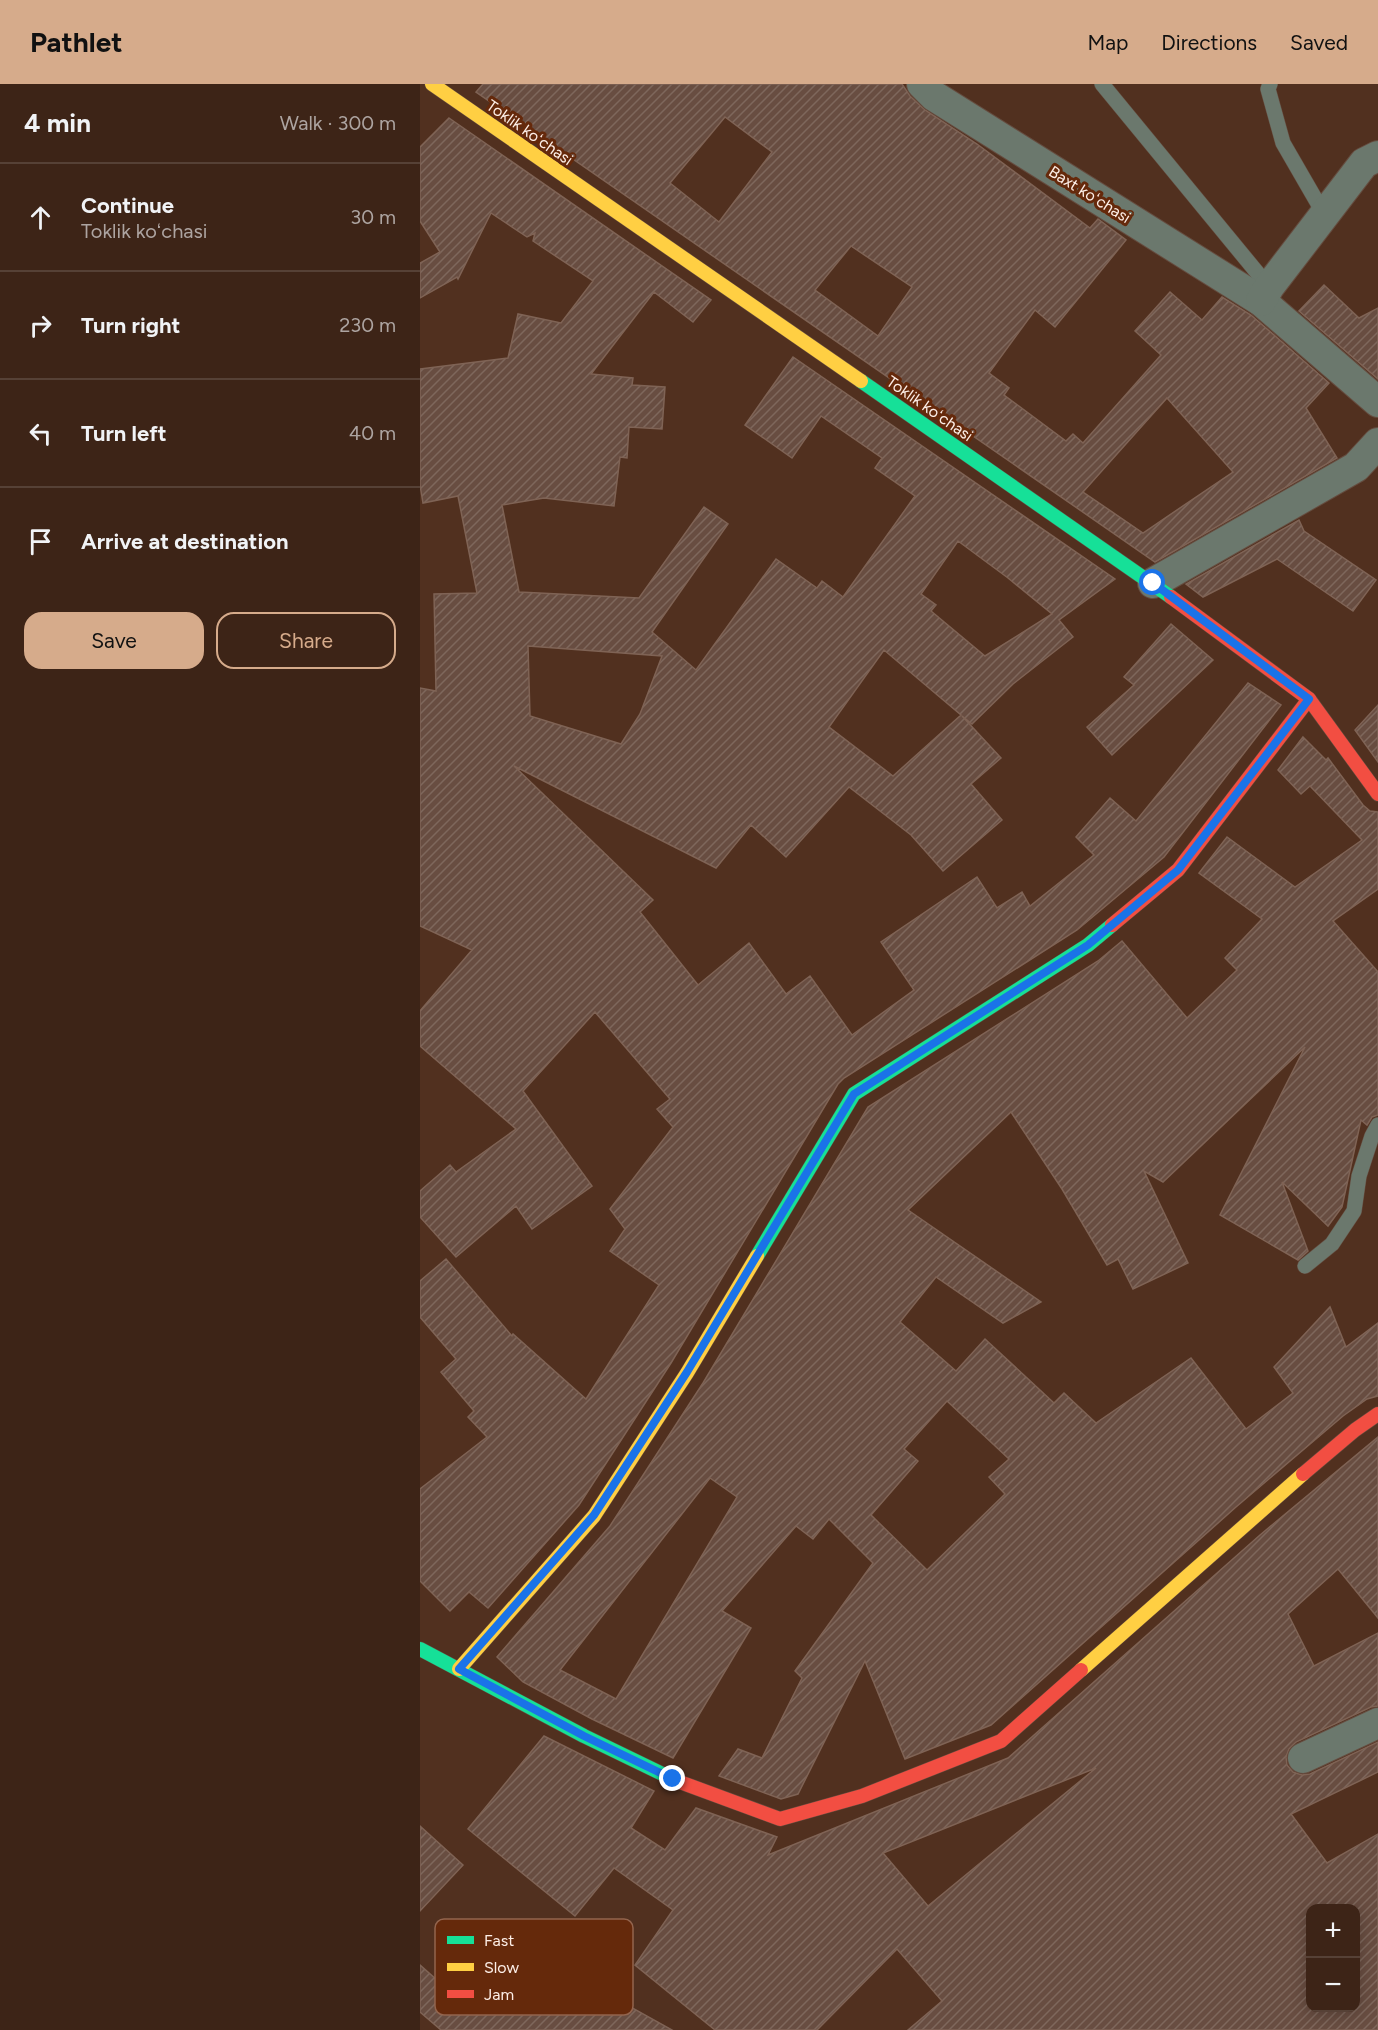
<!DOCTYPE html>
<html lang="en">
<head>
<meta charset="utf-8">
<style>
  body { margin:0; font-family:Figtree,sans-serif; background:#442c20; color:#f1f3f6 }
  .controls { position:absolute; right:18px; bottom:18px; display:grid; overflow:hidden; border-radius:12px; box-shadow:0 3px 15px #0003 }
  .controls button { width:54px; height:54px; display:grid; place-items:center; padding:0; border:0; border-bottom:2px solid #564136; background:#3d2417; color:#f1f3f6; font:30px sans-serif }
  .stop { position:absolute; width:18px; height:18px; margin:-14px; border:4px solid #1a73e8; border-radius:50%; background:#fff }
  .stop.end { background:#1a73e8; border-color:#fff; box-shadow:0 2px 6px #0008 }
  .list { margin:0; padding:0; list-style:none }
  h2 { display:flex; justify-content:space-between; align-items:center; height:78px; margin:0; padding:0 24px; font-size:26px }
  h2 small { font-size:20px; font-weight:400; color:#ada4a1 }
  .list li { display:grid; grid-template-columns:39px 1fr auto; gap:18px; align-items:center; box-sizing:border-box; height:108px; padding:0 24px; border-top:2px solid #564136 }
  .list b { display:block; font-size:22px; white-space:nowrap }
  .list p { margin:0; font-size:20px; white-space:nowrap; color:#ada4a1 }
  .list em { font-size:20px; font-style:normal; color:#ada4a1 }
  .actions { display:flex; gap:12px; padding:18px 24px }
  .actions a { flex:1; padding:14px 0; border:2px solid #d6ab8b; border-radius:18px; text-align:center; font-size:21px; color:#d6ab8b }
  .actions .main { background:#d6ab8b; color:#111 }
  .icon { flex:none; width:33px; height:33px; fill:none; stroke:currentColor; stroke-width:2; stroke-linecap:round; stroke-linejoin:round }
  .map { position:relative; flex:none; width:958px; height:1946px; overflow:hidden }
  header { display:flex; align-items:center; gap:36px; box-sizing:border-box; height:84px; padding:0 30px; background:#d6ab8b; color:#111 }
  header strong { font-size:28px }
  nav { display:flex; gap:33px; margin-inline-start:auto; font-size:21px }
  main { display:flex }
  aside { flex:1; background:#3d2417 }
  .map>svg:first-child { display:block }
  .building { fill:url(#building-hatch); stroke:#7f6355; stroke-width:1.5; fill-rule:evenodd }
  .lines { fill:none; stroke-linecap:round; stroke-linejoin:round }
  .lane-casing { stroke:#654c3f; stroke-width:16 }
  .street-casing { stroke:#654c3f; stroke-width:32 }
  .fast-casing { stroke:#654c3f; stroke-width:15 }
  .slow-casing { stroke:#654c3f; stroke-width:15 }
  .jam-casing { stroke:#654c3f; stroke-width:15 }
  .lane { stroke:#6b786d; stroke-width:15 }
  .street { stroke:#6b786d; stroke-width:30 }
  .fast { stroke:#16e098; stroke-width:14 }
  .slow { stroke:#ffcf43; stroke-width:14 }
  .jam { stroke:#f24e42; stroke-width:14 }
  .route { stroke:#1a73e8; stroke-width:8 }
  .labels { text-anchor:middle; stroke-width:6; stroke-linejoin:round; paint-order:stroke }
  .street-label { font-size:16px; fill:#fdeee7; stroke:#65290b }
  .key { fill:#65290b; stroke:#93644d; stroke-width:1.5 }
  .key-label { font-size:16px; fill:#fdeee7 }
</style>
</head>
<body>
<header>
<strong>Pathlet</strong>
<nav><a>Map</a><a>Directions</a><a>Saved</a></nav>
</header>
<main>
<aside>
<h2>4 min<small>Walk · 300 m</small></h2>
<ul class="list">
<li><svg class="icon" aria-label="ahead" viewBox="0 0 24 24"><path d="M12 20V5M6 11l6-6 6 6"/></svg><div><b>Continue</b><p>Toklik koʻchasi</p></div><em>30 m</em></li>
<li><svg class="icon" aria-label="right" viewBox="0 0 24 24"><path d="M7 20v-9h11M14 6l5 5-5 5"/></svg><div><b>Turn right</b></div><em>230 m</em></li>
<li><svg class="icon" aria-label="left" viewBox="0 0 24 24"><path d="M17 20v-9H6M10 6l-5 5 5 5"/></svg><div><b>Turn left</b></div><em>40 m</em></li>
<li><svg class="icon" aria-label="arrive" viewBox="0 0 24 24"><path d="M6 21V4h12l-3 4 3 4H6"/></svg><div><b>Arrive at destination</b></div></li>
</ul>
<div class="actions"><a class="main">Save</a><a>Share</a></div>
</aside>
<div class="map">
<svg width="958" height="1946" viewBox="0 0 958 1946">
  <defs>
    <pattern id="building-hatch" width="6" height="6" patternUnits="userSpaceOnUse" patternTransform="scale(1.5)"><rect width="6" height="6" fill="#684d41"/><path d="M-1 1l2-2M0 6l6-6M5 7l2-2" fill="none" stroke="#7e675c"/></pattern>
  </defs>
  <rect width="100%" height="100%" fill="#51301f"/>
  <g class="building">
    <path d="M63,0H482L490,12L505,26L557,60L670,144L678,135L706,156L635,243L615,226L569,289L589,304L584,311L646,357L653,350L663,359L741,271L715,247L750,208L782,236L802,213L831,231L909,299L886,324L917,374L735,478L56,8ZM305,33L352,68L299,138L250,99ZM431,162L492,203L458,252L395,206ZM747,314L813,388L723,449L663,408Z"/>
    <path d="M29,34L291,216L273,238L234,208L171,290L213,294L212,301L245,303L242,345L209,343L207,374L200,373L194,422L124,414L82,421L99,508L219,514L284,423L308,440L232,548L276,586L356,475L397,504L402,497L423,513L495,412L455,384L462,374L401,332L372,374L325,341L373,273L695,495L639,536L653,553L593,600L552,640L542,632L581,674L551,700L582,736L523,787L491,751L429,703L366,773L331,741L296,784L94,682L233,816L220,828L278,901L329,859L366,910L390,892L432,951L494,906L461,858L557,793L577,824L602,808L610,822L674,771L656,753L690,714L716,737L828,599L861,621L744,773L657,846L424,994L418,1000L251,1279L159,1421L68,1524L49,1508L30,1527L0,1497V1405L67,1353L48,1333L54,1327L21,1288L36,1275L0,1233V1197L26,1175L92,1252L93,1250L166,1315L239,1201L190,1167L205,1145L190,1125L253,1043L237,1025L250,1015L175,928L103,1007L172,1102L112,1145L96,1122L36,1173L0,1133V1107L30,1081L36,1088L96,1045L0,962V927L52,866L0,842V604L16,607L14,510L57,509L38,412L3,419L0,401V285L88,274L98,230L141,239L173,197L113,157L115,149L107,153L71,129L38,195L37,193L0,214V179L20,168L0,137V63ZM538,457L588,494L632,530L565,572L511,527L516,521L501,510ZM108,562L242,572L220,630L201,660L110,632ZM464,566L541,631L473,692L409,643Z"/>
    <polygon points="904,201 939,234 958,224 958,295 879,227"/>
    <polygon points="879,436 884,447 956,496 933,527 857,475 783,513 766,500"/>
    <polygon points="751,540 793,576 692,671 667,643 714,601 704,593"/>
    <polygon points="958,621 958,678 935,646"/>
    <path d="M883,653L906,676L908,674L943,721L950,727L958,728V805L913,837L958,888V1031L952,1033L947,1041L941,1036L922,1123L908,1142L862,1098L888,1167L878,1176L800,1131L885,963L743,1098L724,1087L768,1179L713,1205L698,1175L687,1181L642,1105L591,1028L488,1126L621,1218L583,1239L516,1193L480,1238L536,1287L565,1255L634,1319L644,1309L676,1339L771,1274L826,1345L873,1309L854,1283L910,1223L926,1263L958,1239V1312L947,1315L923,1332L816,1423L571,1641L485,1675L445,1577L378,1710L361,1715L299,1692L318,1665L342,1674L382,1594L375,1587L453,1479L409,1435L393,1455L376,1442L302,1527L331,1544L253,1674L172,1635L103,1598L77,1573L190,1442L283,1299L448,1023L678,877L702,857L767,934L817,886L805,874L842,835L779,789L807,753L875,803L942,756L890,702L881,710L858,686ZM527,1317L589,1375L569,1393L585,1410L507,1486L451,1431L498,1377L484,1365ZM290,1394L317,1413L196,1615L140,1586Z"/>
    <path d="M958,1353V1534L918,1485L868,1530L894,1582L958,1549V1622L951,1623L876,1658L869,1665L866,1673L867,1681L873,1688L882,1691L890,1690L958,1658V1688L871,1730L907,1779L958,1750V1946H488L522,1917L477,1865L397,1946H295L215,1881L253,1826L194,1784L155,1832L48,1745L124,1652L234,1707L211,1744L245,1766L276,1724L357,1753L348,1771L588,1674L840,1451ZM676,1684L508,1822L463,1769ZM891,1824H936V1923H891Z"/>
    <polygon points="0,1742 43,1781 0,1827"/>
    <polygon points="81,1851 252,1946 21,1946 0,1928 0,1881 43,1919"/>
  </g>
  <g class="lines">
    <defs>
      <g id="lane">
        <polyline points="682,0 849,203"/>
        <polyline points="850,0 848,5 863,59 904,130"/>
        <polyline points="885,1182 912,1160 934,1127 939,1092 952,1052 958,1041"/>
      </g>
      <g id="street">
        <polyline points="502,0 514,12 841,217 958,318"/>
        <polyline points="841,217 849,203 944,79 958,72"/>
        <polyline points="733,499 936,383 958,359"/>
        <polyline points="883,1674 958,1639"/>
      </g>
      <g id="fast">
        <polyline points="441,297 751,513"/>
        <polyline points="337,1172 434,1010 668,861 692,841"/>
        <polyline points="0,1565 164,1652 257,1697"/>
      </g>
      <g id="slow">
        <polyline points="12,0 441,297"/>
        <polyline points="39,1585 174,1432 267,1289 337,1172"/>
        <polyline points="661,1586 883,1390"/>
      </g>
      <g id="jam">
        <polyline points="751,513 889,615 958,710"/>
        <polyline points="692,841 758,786 889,615"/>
        <polyline points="883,1390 935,1346 958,1330"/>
        <polyline points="257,1697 360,1735 442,1712 581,1657 661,1586"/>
      </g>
    </defs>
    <use href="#lane" class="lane-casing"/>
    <use href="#street" class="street-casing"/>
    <use href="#fast" class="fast-casing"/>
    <use href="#slow" class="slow-casing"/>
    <use href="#jam" class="jam-casing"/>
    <use href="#lane" class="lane"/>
    <use href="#street" class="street"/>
    <use href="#fast" class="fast"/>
    <use href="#slow" class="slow"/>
    <use href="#jam" class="jam"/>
  </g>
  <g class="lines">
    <polyline class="route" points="253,1695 164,1652 39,1585 174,1431 267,1288 434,1010 668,861 758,786 889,615 733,499"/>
  </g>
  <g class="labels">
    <g class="street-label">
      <text transform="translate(110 48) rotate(35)" y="6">Toklik koʻchasi</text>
      <text transform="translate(670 110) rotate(32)" y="6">Baxt koʻchasi</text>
      <text transform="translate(510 324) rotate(35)" y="6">Toklik koʻchasi</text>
    </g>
  </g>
  <rect x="15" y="1835" width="198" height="96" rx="9" class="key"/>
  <rect x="27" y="1852" width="27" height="8" fill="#16e098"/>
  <rect x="27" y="1879" width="27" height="8" fill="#ffcf43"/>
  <rect x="27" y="1906" width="27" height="8" fill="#f24e42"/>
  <g class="key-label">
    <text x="64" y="1862">Fast</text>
    <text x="64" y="1889">Slow</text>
    <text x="64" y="1916">Jam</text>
  </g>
</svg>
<div class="controls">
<button>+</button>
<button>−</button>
</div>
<div class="stop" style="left:733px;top:499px"></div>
<div class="stop end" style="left:253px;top:1695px"></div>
</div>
</main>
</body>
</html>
